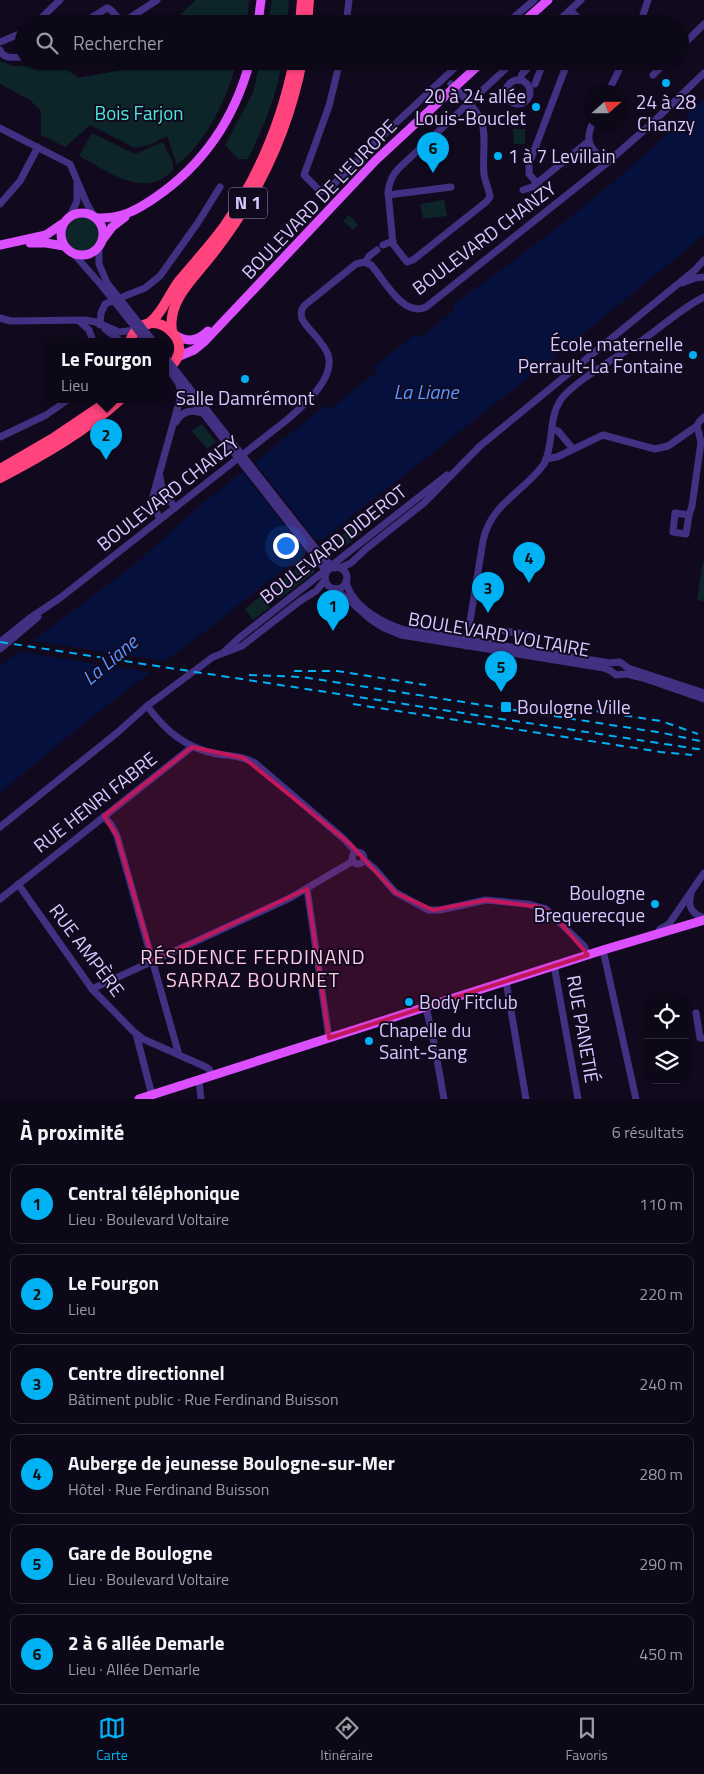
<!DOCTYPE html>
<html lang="fr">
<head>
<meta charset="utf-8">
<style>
  body { margin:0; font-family:"Titillium Web",sans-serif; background:#161120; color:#f1f3f6 }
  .controls { position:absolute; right:15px; bottom:15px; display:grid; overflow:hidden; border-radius:10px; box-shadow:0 1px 4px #0004 }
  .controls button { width:45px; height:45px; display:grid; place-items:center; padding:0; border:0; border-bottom:1px solid #2d2936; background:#0d0817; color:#f1f3f6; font:25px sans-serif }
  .compass { position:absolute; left:584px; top:85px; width:45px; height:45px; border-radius:50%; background:#0d0817; box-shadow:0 1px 4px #0004; rotate:69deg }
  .you { position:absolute; left:285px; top:545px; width:18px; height:18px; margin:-12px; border:4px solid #fff; border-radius:50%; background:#1a73e8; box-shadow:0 0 0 8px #1a73e833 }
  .badge { display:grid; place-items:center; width:32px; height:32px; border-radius:50%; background:#00b1f3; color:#111; font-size:16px; font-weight:700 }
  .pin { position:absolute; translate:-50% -41px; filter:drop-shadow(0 1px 2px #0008) }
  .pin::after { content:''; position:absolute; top:26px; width:18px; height:15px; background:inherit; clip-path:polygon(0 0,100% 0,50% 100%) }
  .popup { position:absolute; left:44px; top:338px; width:125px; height:65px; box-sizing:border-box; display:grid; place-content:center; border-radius:10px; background:#0d0817; filter:drop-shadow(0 1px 4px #0005); font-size:16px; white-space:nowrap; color:#9a9aa1 }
  .popup b { font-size:19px; color:#f1f3f6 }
  .popup::after { content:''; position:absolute; left:50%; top:100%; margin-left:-10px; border:10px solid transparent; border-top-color:#0d0817 }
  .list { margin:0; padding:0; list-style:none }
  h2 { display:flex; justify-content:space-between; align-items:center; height:65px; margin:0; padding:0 20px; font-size:21px }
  h2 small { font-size:16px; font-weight:400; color:#9a9aa1 }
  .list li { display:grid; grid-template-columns:32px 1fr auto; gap:15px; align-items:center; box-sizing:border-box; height:80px; margin:0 10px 10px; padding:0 10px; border:1px solid #2d2936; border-radius:10px }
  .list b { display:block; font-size:19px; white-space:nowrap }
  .list p { margin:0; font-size:16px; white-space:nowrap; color:#9a9aa1 }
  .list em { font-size:16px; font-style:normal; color:#9a9aa1 }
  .icon { flex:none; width:28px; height:28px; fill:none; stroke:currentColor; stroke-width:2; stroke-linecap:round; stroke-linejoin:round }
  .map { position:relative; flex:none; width:704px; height:1099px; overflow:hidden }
  .search { position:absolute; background:#0d0817; box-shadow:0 1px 4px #0004; left:15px; right:15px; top:15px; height:55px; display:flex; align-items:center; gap:12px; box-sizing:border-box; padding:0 18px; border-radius:28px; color:#9a9aa1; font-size:19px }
  .sheet { height:605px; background:#0d0817 }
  nav { display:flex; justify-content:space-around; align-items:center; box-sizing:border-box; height:70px; border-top:1px solid #2d2936; background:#0d0817; font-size:14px; color:#9a9aa1 }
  nav a { display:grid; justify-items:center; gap:2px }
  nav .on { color:#00b1f3 }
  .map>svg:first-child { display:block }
  .green { fill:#0d2529 }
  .water { fill:#05103d }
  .pier { fill:#110a1f }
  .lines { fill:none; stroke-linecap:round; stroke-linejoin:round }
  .minor { stroke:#423182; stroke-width:7 }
  .major { stroke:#db4fff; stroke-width:9 }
  .highway { stroke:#ff437d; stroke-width:10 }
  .rail { stroke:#00b1f3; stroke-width:2; stroke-dasharray:8 6; stroke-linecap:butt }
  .minor-bridge { stroke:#423182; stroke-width:7 }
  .marked { fill:#c2185b; fill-opacity:0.2; stroke:#c2185b; stroke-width:4; stroke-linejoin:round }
  .poi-dot { fill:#00b1f3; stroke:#110a1f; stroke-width:2 }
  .labels { text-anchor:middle; stroke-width:4; stroke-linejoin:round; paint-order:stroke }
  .shield { fill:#110a1f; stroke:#9c8fbc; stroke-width:1 }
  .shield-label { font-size:18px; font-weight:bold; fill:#d8c8ff }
  .poi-label { font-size:19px; fill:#d8c8ff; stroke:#110a1f; text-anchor:start }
  .park-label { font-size:19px; fill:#4ae9dc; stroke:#110a1f }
  .street-label { font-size:19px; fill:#d8c8ff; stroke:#110a1f }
  .water-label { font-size:20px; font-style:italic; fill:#5694ff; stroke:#110a1f }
  .neighbourhood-label { font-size:20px; letter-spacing:1px; fill:#ffcae3; stroke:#110a1f }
</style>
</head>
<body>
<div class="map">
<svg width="704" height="1099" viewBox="0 0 704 1099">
  <rect width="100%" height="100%" fill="#110a1f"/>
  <g class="green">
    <polygon points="196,0 249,0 247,24 173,24 181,14"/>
    <polygon points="272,0 289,0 287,24 268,24"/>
    <path d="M0,61L13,66L66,68L78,78L122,70L130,61H237C226,100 209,138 177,165L167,136L149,145L135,148L90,125L65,147L41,135V111L30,100L0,84Z"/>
    <path d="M260,61H282C277,96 263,128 248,159H238L225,145L253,93Z"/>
    <polygon points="513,129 525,129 525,144 514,144"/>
    <path d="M92,133L135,154L163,142L173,163V170C169,173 165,178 160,180C133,192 102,168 79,156Z"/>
    <polygon points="444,200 447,216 423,219 420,204"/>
    <polygon points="349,215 358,225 353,230 343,221"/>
    <circle cx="82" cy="234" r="17"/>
    <polygon points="202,424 216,442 207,449 192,431"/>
    <polygon points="356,524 362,533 344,547 337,539"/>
    <polygon points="307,561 315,572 279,599 271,588"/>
    <polygon points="703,562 704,562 704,601 697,600"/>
    <polygon points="261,596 270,607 253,620 245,609"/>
  </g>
  <path class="water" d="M704,99V235L552,359L208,629C137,681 67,736 0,793V666L136,563L201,505L325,406L329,410L377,372L374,367L416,334L420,338L455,310L452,305C540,243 627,176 704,99Z"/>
  <g class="pier">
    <polygon points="253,460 313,537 323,542 304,556 302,547 241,470"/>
    <polygon points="29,640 124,655 167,661 153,673 15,651"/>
  </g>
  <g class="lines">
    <g class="minor">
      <polyline points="570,10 584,24"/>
      <polyline points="125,21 157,0"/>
      <polyline points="35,24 60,0"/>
      <path d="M81,24L107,8C115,10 115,20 125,21"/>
      <polyline points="346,24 349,0"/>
      <polyline points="506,24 534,0"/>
      <polyline points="555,24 581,0"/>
      <polyline points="640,24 648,0"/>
      <polyline points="0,42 24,32"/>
      <polyline points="680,48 704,24"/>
      <path d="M0,50C4,60 14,57 24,57"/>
      <polyline points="340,61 329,106 304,175 320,191 328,190 380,138 462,61"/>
      <polyline points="653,75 667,61"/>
      <polyline points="520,80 522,74 535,61"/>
      <circle cx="518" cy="92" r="12"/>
      <path d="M451,84C460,93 476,108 481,120C487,134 482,158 484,174C485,182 489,189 490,197L486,202L413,260L407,262L393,244L388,192C389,183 392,175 399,168L514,61"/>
      <polyline points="535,84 542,66 541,61"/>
      <polyline points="608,92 619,70"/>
      <path d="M593,122C583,144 592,148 606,164"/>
      <polyline points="0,128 70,164 87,204 94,216"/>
      <polyline points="537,183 529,174 529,164 568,61"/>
      <polyline points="523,190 532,187 589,141"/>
      <polyline points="388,195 451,187"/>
      <polyline points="0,204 20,181 38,147"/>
      <polyline points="70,216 77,201 77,184"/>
      <polyline points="383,245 393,241"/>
      <polyline points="99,246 99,264 107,283"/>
      <polyline points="73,253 102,286"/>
      <polyline points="366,262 369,256 377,250"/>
      <polyline points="682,283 695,278 704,277"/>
      <polyline points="0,318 11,321 85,320 96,322 119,332 136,330"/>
      <polyline points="79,321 89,330 93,341"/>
      <polyline points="100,325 101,313 105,304 145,288 160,276 199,221 220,187"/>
      <polyline points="105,329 120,341"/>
      <polyline points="180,385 203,413"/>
      <path d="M176,422C182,411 191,409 202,413"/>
      <polyline points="552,429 558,431 573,449"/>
      <polyline points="0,437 46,415 69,399"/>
      <polyline points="546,459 557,457 603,435 655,449 668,446 697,426 699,422 704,417"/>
      <polyline points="160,477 162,489 175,508"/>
      <polyline points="689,515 675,513 673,532 686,534 689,515 692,506 701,442 697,426"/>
      <polyline points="160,519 153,505 153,496 180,399 181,391 178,382"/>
      <circle cx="336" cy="578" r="11"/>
      <polyline points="340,568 351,563 367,548 424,503 480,446 695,270 704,260"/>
      <path d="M346,581C351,606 382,623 405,630L598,661L610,663L620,662L628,668L704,693"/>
      <polyline points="336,589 370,619 384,628 401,635 604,668 611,671 616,675 627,674 643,678 704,699"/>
      <polyline points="504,631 531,635 537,638"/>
      <path d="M0,642L30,618L60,598L288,419C303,406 336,378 328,355C325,345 314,335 307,326C302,320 300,317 302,309L305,305L356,264L364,262L371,265C384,279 403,318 426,307L602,167L649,126L704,73"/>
      <path d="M466,646L483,541C491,503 523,493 544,464C554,445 548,420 560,401C571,383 624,353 644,339C664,325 682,308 704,297"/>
      <polyline points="0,649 38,617"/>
      <polyline points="224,652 239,638 447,475"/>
      <path d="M147,706C166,731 185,748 217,754C230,756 243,756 255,763L344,839L356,852"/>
      <polyline points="104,816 112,826 117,836 179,1055"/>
      <polyline points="0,827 118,732 147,706 213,657 242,646 300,601 316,591 325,580"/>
      <circle cx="358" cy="858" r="6"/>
      <polyline points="364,860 375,869 395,892 428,910 440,910 486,900 527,904 546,909 584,946 588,955"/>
      <polyline points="18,884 92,989 133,1031 143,1039 206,1067 209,1069 212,1076"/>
      <polyline points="307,889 329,1038"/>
      <path d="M691,894C687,906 692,914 704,918"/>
      <polyline points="0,899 192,747"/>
      <polyline points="660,929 669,924 704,873"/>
      <polyline points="603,950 636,1099"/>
      <polyline points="554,965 578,1099"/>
      <polyline points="506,981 526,1099"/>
      <polyline points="92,989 290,898 353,861"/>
      <polyline points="426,1007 435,1048 444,1099"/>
      <polyline points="696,1013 700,1038 704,1038"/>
      <polyline points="136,1034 152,1095"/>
      <polyline points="199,1080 201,1099"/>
    </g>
    <g class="major">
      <polyline points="258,24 261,0"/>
      <polyline points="521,24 548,0"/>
      <circle cx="82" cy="234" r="21"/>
      <path d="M96,218C120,219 136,211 156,197C204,164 235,117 250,61"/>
      <polyline points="103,239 112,227 125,217"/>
      <polyline points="30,243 46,243 64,246"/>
      <polyline points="0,245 46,235 62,224"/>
      <path d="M175,335C188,343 197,341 208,331"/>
      <polyline points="177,357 194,350 205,341 376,160 483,61"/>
      <polyline points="139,1099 603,950 704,920"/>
    </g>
    <g class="highway">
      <polyline points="300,24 302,0"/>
      <polyline points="307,24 309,0"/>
      <path d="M148,324C162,314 169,294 179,281C194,263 209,247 223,228C258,178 282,121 294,61"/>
      <path d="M172,331C167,301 194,278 211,256C256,199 288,133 302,61"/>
      <path d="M130,341C147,297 206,345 165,370"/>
      <polyline points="0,469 55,437 98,408 109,399"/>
      <path d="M0,478C42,456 86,431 121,399"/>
    </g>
    <g class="rail">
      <polyline points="0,642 704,750"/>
      <polyline points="294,671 337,671 426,685"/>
      <polyline points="249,675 302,677 663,733 704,742"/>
      <polyline points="353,704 661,752 692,755"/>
      <polyline points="569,707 661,721 698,734"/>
    </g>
    <g class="minor-bridge">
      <polyline points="107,283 153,341"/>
      <polyline points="102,286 146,341"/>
      <polyline points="165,357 324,559 335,568"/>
      <polyline points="165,365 178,382"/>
      <polyline points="203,413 318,560 323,567 325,577"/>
    </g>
  </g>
  <path class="marked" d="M192,747L244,758L349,843L396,893L433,910L486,900L540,907L553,914L588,955L329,1038L307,889L153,961L117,836L104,816Z"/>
  <g class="poi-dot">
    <circle cx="666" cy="83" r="5"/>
    <circle cx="536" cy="107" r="5"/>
    <circle cx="498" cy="156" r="5"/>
    <circle cx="693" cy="355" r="5"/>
    <circle cx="245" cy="379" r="5"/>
    <rect x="500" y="701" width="12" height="12" rx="2.5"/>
    <circle cx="655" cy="904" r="5"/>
    <circle cx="409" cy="1002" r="5"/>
    <circle cx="369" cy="1041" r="5"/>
  </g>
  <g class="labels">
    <rect class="shield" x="229" y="187.5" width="38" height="31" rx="4"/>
    <g class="shield-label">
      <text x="248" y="209">N 1</text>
    </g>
    <g class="poi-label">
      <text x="526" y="103" text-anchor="end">20 à 24 allée<tspan x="526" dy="22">Louis-Bouclet</tspan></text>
      <text x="666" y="109" text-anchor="middle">24 à 28<tspan x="666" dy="22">Chanzy</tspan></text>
      <text x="508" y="163">1 à 7 Levillain</text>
      <text x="683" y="351" text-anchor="end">École maternelle<tspan x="683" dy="22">Perrault-La Fontaine</tspan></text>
      <text x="245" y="405" text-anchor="middle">Salle Damrémont</text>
      <text x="517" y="714">Boulogne Ville</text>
      <text x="645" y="900" text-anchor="end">Boulogne<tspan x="645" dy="22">Brequerecque</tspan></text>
      <text x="419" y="1009">Body Fitclub</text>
      <text x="379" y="1037">Chapelle du<tspan x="379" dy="22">Saint-Sang</tspan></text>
    </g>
    <g class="park-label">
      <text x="139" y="120">Bois Farjon</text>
    </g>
    <g class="street-label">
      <text transform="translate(319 199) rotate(-46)" y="7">BOULEVARD DE L'EUROPE</text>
      <text transform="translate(484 238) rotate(-37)" y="7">BOULEVARD CHANZY</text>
      <text transform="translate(168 493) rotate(-38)" y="7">BOULEVARD CHANZY</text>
      <text transform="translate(333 544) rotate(-38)" y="7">BOULEVARD DIDEROT</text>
      <text transform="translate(499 634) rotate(10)" y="7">BOULEVARD VOLTAIRE</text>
      <text transform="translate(95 802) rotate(-38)" y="7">RUE HENRI FABRE</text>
      <text transform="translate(87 950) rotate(53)" y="7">RUE AMPÈRE</text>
      <text transform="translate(583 1029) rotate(80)" y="7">RUE PANETIÉ</text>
    </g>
    <g class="water-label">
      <text x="426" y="399">La Liane</text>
      <text transform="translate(110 660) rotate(-40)" y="7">La Liane</text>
    </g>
    <g class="neighbourhood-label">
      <text x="253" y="964">RÉSIDENCE FERDINAND<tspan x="253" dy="23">SARRAZ BOURNET</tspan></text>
    </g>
  </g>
</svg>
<div class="controls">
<button><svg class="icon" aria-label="locate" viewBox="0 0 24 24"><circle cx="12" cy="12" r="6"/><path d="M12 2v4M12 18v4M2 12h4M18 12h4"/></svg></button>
<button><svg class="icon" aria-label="layers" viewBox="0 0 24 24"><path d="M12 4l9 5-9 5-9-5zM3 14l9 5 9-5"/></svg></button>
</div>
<svg class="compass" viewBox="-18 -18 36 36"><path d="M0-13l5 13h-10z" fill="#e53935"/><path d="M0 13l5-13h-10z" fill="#9a9aa1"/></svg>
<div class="you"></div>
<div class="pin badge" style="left:333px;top:631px">1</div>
<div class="pin badge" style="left:106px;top:460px">2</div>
<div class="popup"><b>Le Fourgon</b>Lieu</div>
<div class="pin badge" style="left:488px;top:613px">3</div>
<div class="pin badge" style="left:529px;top:583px">4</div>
<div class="pin badge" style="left:501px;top:692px">5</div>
<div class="pin badge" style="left:433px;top:173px">6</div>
<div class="search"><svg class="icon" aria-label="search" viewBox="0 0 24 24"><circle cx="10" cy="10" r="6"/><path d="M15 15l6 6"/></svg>Rechercher</div>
</div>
<section class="sheet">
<h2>À proximité<small>6 résultats</small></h2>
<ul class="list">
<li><span class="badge">1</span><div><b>Central téléphonique</b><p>Lieu · Boulevard Voltaire</p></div><em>110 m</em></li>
<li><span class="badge">2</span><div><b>Le Fourgon</b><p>Lieu</p></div><em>220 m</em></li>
<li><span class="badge">3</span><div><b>Centre directionnel</b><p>Bâtiment public · Rue Ferdinand Buisson</p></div><em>240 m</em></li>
<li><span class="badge">4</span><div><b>Auberge de jeunesse Boulogne-sur-Mer</b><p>Hôtel · Rue Ferdinand Buisson</p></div><em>280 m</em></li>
<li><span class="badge">5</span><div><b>Gare de Boulogne</b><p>Lieu · Boulevard Voltaire</p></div><em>290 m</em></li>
<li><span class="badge">6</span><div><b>2 à 6 allée Demarle</b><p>Lieu · Allée Demarle</p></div><em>450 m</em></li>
</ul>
</section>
<nav>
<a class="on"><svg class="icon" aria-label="map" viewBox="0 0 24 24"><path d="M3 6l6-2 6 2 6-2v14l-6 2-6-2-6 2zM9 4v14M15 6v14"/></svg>Carte</a>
<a><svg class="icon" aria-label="directions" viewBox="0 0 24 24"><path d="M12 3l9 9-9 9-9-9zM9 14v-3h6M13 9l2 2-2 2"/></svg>Itinéraire</a>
<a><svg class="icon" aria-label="saved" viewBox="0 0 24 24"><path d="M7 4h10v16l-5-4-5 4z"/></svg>Favoris</a>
</nav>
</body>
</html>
